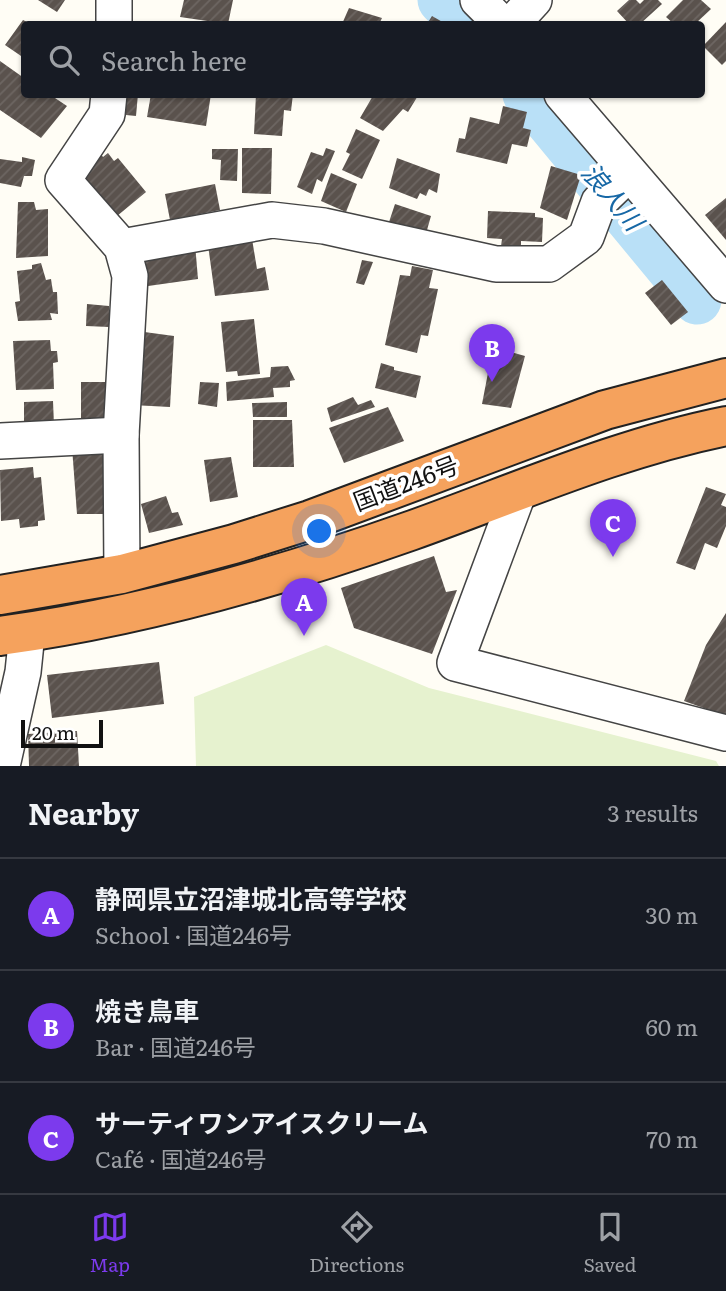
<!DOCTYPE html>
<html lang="en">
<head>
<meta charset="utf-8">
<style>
  body { margin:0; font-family:Literata,"Noto Sans JP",serif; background:#20242c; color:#f1f3f6 }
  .scale { position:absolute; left:21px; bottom:18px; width:82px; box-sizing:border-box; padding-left:7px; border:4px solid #111; border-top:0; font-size:19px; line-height:24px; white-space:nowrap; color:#111; -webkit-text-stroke:5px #fff; paint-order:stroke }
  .you { position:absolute; left:320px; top:532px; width:24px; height:24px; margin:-18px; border:5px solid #fff; border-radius:50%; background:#1a73e8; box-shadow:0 0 0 10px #1a73e833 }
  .badge { display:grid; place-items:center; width:46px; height:46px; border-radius:50%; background:#7c3aed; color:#fff; font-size:23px; font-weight:700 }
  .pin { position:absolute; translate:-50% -58px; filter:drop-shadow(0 2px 4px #0008) }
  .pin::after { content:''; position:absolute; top:37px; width:24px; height:21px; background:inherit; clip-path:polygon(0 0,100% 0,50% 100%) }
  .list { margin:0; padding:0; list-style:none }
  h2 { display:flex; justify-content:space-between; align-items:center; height:91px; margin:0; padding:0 28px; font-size:30px }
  h2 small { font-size:23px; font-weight:400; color:#9ea1a6 }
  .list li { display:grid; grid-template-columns:46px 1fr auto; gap:21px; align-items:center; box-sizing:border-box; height:112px; padding:0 28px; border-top:2px solid #363941 }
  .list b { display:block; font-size:26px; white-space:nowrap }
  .list p { margin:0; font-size:23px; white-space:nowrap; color:#9ea1a6 }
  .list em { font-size:23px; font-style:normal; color:#9ea1a6 }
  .icon { flex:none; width:38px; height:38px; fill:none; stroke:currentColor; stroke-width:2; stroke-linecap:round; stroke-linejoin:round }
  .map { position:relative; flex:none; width:726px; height:766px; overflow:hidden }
  .search { position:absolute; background:#171b24; box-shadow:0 2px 5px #0004; left:21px; right:21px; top:21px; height:77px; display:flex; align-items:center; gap:18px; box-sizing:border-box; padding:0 24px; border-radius:7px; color:#9ea1a6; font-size:26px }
  .sheet { height:427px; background:#171b24 }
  nav { display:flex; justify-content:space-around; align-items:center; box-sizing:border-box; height:98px; border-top:2px solid #363941; background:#171b24; font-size:19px; color:#9ea1a6 }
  nav a { display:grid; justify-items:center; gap:4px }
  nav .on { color:#7c3aed }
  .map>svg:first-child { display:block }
  .pitch { fill:#e6f2cf }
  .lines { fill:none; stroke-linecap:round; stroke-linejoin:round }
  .river { stroke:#b9e0f7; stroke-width:49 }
  .building { fill:url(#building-hatch) }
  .minor-casing { stroke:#444; stroke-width:38 }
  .highway-casing { stroke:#222; stroke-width:42 }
  .minor { stroke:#fff; stroke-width:35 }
  .highway { stroke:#f5a25d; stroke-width:38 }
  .labels { text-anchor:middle; stroke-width:7; stroke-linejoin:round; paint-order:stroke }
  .street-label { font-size:24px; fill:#111; stroke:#fff }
  .water-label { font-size:26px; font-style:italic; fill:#1768a6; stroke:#fff }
</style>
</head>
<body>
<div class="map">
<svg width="726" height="766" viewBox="0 0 726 766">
  <defs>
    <pattern id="building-hatch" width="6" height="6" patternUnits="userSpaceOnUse" patternTransform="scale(1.75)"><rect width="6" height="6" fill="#5a524d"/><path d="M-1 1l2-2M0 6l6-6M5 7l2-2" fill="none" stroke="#6d6662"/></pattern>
  </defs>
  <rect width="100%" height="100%" fill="#fffdf5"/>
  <polygon class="pitch" points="326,645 429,688 716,761 719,766 196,766 194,697"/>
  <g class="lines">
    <g class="river">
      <polyline points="442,0 467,24"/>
      <polyline points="527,94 697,300"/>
    </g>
  </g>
  <g class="building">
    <polygon points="38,0 65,0 57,12"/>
    <polygon points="184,0 233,0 228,24 180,17"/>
    <polygon points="629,0 636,0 640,4 644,0 658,0 662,4 640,24 629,24 617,11"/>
    <polygon points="683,0 701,0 711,9 695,24 674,24 666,17"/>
    <polygon points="349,8 382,18 379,24 342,24"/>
    <polygon points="432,16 446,24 427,24"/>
    <polygon points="23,20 31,24 24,24 24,58 5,45"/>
    <polygon points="726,22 726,61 722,65 703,46"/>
    <polygon points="0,61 24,78 24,94 49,94 67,106 41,138 0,110"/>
    <polygon points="118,94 138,94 136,116 116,114"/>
    <polygon points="151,94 211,94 206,126 147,117"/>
    <polygon points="256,94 293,94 291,111 284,110 282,136 254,134"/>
    <polygon points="374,94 419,94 408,112 403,109 383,131 360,118"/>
    <polygon points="503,106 527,112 523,128 531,130 527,147 512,144 507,164 456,152 459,138 465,139 470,117 499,124"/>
    <polygon points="356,129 380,140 362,179 342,170 350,154 346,152"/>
    <polygon points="242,148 272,148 271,194 242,193"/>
    <polygon points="326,148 335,151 322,182 317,179 312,194 297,187 311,152 323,156"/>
    <polygon points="212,149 238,149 237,181 220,180 221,160 212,159"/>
    <polygon points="98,150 103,157 108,153 114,161 118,158 146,192 111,221 71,172"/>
    <polygon points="22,157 35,160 32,176 24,176 21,187 0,183 0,159 22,162"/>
    <polygon points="397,158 440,174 437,193 429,189 426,196 420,193 417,199 389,188"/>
    <polygon points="551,166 581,175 567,220 540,208"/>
    <polygon points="331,173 357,184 346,212 321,201"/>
    <polygon points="215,184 220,210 170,220 165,194"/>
    <polygon points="726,198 726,240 705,215"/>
    <polygon points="18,202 34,202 36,210 48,209 48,256 16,258"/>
    <polygon points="395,204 431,216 425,237 388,225"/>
    <polygon points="488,211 535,213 535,217 543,218 542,242 521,241 521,247 501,246 502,239 487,238"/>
    <polygon points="252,239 257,269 265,267 269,290 215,296 208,245"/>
    <polygon points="195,244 198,279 141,287 137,252"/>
    <polygon points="362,260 373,262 364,285 356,283"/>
    <polygon points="41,263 46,280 51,279 53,292 57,292 58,314 50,313 52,320 18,321 15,302 20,301 17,271 32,269 32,265"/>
    <polygon points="412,266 433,270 429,288 438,289 428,336 421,335 417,353 385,345 400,275 410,276"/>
    <polygon points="662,280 688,312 671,325 645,293"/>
    <polygon points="87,304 109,306 109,327 86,326"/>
    <polygon points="254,319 260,374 238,376 237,371 226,372 221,322"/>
    <polygon points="137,331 174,336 170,407 132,405"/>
    <polygon points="50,340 51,351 57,351 58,362 53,363 54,389 16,390 13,341"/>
    <polygon points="493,347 525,356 511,408 482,404"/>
    <polygon points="381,363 394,367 394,370 421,376 416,398 375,388"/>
    <polygon points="288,366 295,380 290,381 290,387 273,388 274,397 227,401 226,382 270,377 271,367"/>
    <polygon points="81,382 105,382 105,420 81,419"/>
    <polygon points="200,382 219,383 217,407 198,404"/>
    <polygon points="353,397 358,405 371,400 375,407 331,422 327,408"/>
    <polygon points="53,401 54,425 24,426 24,402"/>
    <polygon points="287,402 287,417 253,417 252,403"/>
    <polygon points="388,407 404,441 344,463 329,428"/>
    <polygon points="253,420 292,420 294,467 253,467"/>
    <polygon points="103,446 107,514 77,514 72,447"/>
    <polygon points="231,457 238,497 210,502 204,460"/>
    <polygon points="33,467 34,478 41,477 45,520 38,521 38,526 20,528 19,519 1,521 0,470"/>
    <polygon points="706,487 726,494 721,505 726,507 726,526 717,548 705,543 695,570 676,563"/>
    <polygon points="166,496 172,513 178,512 183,525 149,533 141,504"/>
    <polygon points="434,556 446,592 457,590 432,654 354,628 341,588"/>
    <polygon points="726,613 726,716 684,701 706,645"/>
    <polygon points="159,662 164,704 52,718 47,675"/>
    <polygon points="77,731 79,766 29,766 28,734"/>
  </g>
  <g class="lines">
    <defs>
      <g id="minor">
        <polyline points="114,0 114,24"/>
        <polyline points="478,0 502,24"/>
        <polyline points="512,24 534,0"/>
        <polyline points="109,94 107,114 63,180 122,247 130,276 121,435 122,574"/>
        <polyline points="562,94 726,285"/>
        <polyline points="122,247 272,220 324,226 496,264 549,264 586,237 599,202 629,173"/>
        <polyline points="0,441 121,435"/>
        <polyline points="519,491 455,663 726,733"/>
        <polyline points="2,766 23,672 27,633"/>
      </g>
      <g id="highway">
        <polyline points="0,595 122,574 234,544 310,520 605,410 726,378"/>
        <path d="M0,636C140,617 277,578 410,531C514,494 617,448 726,426"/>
      </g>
    </defs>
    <use href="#minor" class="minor-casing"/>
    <use href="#highway" class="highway-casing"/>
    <use href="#minor" class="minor"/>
    <use href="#highway" class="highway"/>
  </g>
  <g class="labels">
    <g class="street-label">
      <text transform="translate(406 484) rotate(-21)" y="8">国道246号</text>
    </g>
    <g class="water-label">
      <text transform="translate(612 197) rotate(50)" y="9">浪人川</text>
    </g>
  </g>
</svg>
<div class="scale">20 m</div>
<div class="you"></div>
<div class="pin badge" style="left:304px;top:636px">A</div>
<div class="pin badge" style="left:492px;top:382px">B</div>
<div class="pin badge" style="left:613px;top:557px">C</div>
<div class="search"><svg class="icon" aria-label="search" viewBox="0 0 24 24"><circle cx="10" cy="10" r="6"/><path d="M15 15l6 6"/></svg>Search here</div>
</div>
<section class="sheet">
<h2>Nearby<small>3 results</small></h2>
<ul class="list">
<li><span class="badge">A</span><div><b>静岡県立沼津城北高等学校</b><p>School · 国道246号</p></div><em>30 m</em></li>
<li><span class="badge">B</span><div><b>焼き鳥車</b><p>Bar · 国道246号</p></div><em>60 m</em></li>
<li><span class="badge">C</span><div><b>サーティワンアイスクリーム</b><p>Café · 国道246号</p></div><em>70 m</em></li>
</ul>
</section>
<nav>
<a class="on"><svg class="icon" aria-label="map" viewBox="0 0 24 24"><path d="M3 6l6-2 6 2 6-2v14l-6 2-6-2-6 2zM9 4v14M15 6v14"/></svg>Map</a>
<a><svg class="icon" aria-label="directions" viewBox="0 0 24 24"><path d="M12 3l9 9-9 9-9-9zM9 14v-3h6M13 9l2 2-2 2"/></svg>Directions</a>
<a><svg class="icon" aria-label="saved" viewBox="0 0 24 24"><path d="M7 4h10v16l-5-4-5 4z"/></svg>Saved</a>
</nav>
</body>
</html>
